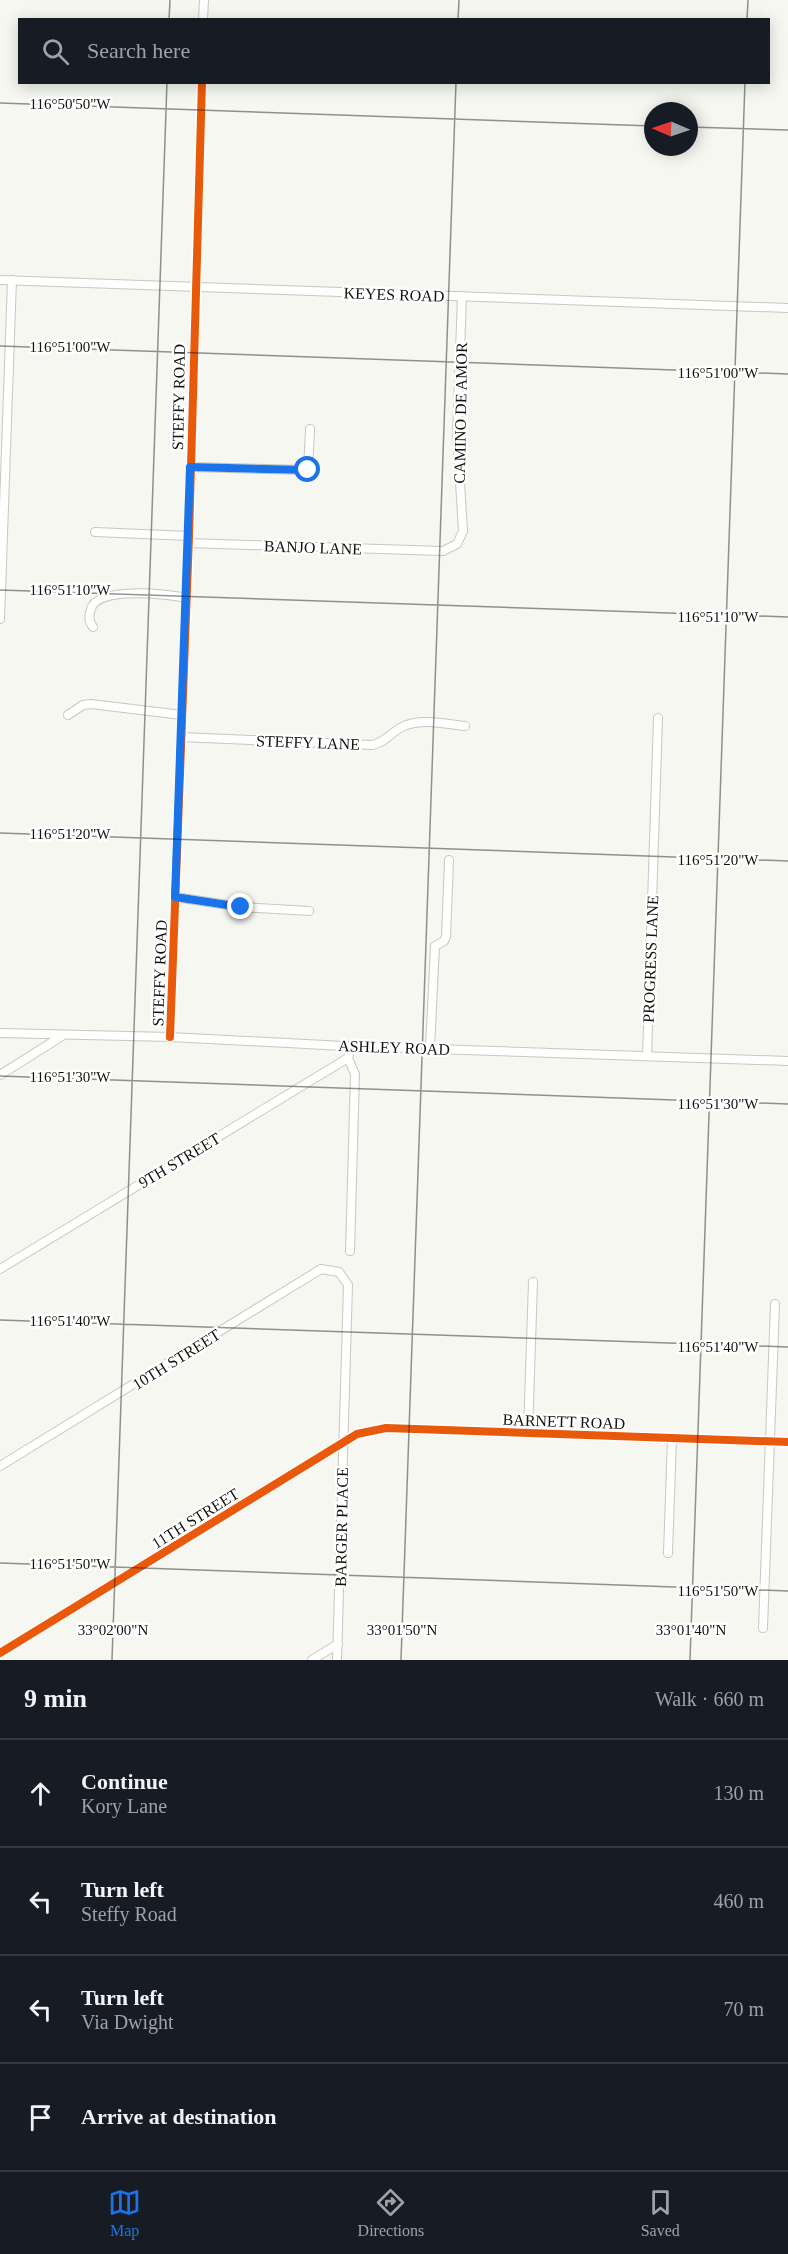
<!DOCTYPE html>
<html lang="en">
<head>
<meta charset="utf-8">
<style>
  body { margin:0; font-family:"Times New Roman",serif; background:#20242c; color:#f1f3f6 }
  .compass { position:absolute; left:644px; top:102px; width:54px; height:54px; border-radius:50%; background:#171b24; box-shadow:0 3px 15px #0003; rotate:272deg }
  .stop { position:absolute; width:18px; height:18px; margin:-14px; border:4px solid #1a73e8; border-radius:50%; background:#fff }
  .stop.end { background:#1a73e8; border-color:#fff; box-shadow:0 2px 6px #0008 }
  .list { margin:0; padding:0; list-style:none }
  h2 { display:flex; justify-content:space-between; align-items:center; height:78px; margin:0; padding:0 24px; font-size:26px }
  h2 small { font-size:20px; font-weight:400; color:#9ea1a6 }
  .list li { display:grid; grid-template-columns:39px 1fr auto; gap:18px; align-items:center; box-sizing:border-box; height:108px; padding:0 24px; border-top:2px solid #363941 }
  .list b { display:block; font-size:22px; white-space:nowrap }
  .list p { margin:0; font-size:20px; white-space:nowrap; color:#9ea1a6 }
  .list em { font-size:20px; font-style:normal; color:#9ea1a6 }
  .icon { flex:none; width:33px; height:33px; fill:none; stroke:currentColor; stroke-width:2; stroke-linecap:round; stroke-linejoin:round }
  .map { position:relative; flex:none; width:788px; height:1660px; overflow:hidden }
  .search { position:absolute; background:#171b24; box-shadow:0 3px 15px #0003; left:18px; right:18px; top:18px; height:66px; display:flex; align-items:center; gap:15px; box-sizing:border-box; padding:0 21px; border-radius:0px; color:#9ea1a6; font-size:22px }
  .sheet { height:510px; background:#171b24 }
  nav { display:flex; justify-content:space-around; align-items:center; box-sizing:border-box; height:84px; border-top:2px solid #363941; background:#171b24; font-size:16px; color:#9ea1a6 }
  nav a { display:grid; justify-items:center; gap:3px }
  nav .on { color:#1a73e8 }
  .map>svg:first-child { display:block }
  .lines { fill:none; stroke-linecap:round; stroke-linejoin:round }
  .minor-casing { stroke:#c7c8c3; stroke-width:10 }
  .minor { stroke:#fefefd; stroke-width:8 }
  .cycleway-casing { stroke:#fff; stroke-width:11 }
  .cycleway { stroke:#e8590c; stroke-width:8 }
  .route { stroke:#1a73e8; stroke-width:8 }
  .ticks { fill:none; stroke:#12130f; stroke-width:1.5; stroke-opacity:0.45 }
  .labels { text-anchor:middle; stroke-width:5; stroke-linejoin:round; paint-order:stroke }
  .street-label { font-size:16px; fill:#12130f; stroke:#fff }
  .ticks-label { font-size:15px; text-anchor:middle; fill:#12130f; stroke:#fff; stroke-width:5; stroke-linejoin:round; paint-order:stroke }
</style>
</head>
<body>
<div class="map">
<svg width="788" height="1660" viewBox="0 0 788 1660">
  <rect width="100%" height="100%" fill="#f5f7f0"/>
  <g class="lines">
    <defs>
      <g id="minor">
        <polyline points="203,20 204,0"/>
        <polyline points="0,280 788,308"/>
        <polyline points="190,467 308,470 310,429"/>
        <polyline points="95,532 189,536"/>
        <polyline points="188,543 443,551 457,544 463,531 457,434 462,296"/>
        <polyline points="0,619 12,280"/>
        <path d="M93,627C88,620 89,616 91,609C97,586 168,594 186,598"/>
        <polyline points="68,715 83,705 91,704 182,715"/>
        <path d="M181,737L372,745C385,743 392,731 404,726C422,718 446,724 465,726"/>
        <polyline points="175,897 241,907 309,911"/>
        <polyline points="0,1033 170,1037 344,1046 788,1061"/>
        <polyline points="170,1037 189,536 202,82"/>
        <polyline points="430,1048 435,946 444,941 446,937 449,860"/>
        <polyline points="647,1056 658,718"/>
        <polyline points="348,1058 355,1074 350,1251"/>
        <polyline points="0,1075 62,1036"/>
        <polyline points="0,1269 348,1058 352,1046"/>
        <polyline points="528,1433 533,1282"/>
        <polyline points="0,1466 321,1269 339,1272 348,1285 337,1660"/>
        <polyline points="668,1553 672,1438"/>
        <polyline points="763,1628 775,1304"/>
        <polyline points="0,1653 357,1434 386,1428 788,1442"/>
        <polyline points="312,1660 338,1644"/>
      </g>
    </defs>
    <use href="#minor" class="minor-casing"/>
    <use href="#minor" class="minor"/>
    <defs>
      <g id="cycleway">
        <polyline points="170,1037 189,536 202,82"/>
        <polyline points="0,1653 357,1434 386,1428 788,1442"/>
      </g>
    </defs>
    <use href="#cycleway" class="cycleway-casing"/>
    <use href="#cycleway" class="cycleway"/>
  </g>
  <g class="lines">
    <polyline class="route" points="241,907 175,897 190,467 308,470"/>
  </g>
  <path class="ticks" d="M169,20L170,0M458,20L459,0M747,20L748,0M0,103L653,126M689,127L788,130M0,346L788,374M0,590L788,617M0,833L788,861M0,1076L788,1104M0,1320L788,1347M0,1563L788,1591M112,1660L167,82M401,1660L456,82M690,1660L745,82"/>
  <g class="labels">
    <g class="street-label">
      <text transform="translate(394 294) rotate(2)" y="6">KEYES ROAD</text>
      <text transform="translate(178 397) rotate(-89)" y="6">STEFFY ROAD</text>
      <text transform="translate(460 413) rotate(-89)" y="6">CAMINO DE AMOR</text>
      <text transform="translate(313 547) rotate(2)" y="6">BANJO LANE</text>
      <text transform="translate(308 742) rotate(2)" y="6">STEFFY LANE</text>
      <text transform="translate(650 959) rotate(-88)" y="6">PROGRESS LANE</text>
      <text transform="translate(159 973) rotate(-88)" y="6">STEFFY ROAD</text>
      <text transform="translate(394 1047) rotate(2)" y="6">ASHLEY ROAD</text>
      <text transform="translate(179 1160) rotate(-31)" y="6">9TH STREET</text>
      <text transform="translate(176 1359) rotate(-32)" y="6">10TH STREET</text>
      <text transform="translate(564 1421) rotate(2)" y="6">BARNETT ROAD</text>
      <text transform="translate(195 1518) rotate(-32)" y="6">11TH STREET</text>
      <text transform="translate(341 1527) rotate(-89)" y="6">BARGER PLACE</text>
    </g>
  </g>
  <g class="ticks-label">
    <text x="70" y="109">116°50'50"W</text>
    <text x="70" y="352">116°51'00"W</text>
    <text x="718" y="378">116°51'00"W</text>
    <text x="70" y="595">116°51'10"W</text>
    <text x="718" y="622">116°51'10"W</text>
    <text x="70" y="839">116°51'20"W</text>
    <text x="718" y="865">116°51'20"W</text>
    <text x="70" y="1082">116°51'30"W</text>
    <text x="718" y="1109">116°51'30"W</text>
    <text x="70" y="1326">116°51'40"W</text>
    <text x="718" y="1352">116°51'40"W</text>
    <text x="70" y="1569">116°51'50"W</text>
    <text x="718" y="1596">116°51'50"W</text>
    <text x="113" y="1635">33°02'00"N</text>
    <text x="402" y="1635">33°01'50"N</text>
    <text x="691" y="1635">33°01'40"N</text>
  </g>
</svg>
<svg class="compass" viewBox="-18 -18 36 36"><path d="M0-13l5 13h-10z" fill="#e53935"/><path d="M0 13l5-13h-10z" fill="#9ea1a6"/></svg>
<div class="stop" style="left:308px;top:470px"></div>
<div class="stop end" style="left:241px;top:907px"></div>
<div class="search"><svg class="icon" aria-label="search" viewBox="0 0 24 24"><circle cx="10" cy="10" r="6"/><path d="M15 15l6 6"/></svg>Search here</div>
</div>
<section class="sheet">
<h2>9 min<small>Walk · 660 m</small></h2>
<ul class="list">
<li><svg class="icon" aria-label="ahead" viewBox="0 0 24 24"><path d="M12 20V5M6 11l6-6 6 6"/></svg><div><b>Continue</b><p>Kory Lane</p></div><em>130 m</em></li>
<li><svg class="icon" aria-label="left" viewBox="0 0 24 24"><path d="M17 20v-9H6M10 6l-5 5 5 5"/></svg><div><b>Turn left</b><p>Steffy Road</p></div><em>460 m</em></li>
<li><svg class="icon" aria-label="left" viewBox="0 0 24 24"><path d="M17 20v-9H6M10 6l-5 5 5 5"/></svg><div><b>Turn left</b><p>Via Dwight</p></div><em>70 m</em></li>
<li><svg class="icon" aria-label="arrive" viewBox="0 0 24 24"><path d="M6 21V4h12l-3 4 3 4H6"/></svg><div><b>Arrive at destination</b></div></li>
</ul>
</section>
<nav>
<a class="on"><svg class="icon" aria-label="map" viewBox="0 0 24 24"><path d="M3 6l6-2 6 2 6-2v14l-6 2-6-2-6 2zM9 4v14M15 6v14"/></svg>Map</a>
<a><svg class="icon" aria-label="directions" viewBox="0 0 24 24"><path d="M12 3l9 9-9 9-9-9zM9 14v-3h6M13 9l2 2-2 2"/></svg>Directions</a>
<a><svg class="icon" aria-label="saved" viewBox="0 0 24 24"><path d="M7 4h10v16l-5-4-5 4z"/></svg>Saved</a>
</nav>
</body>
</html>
